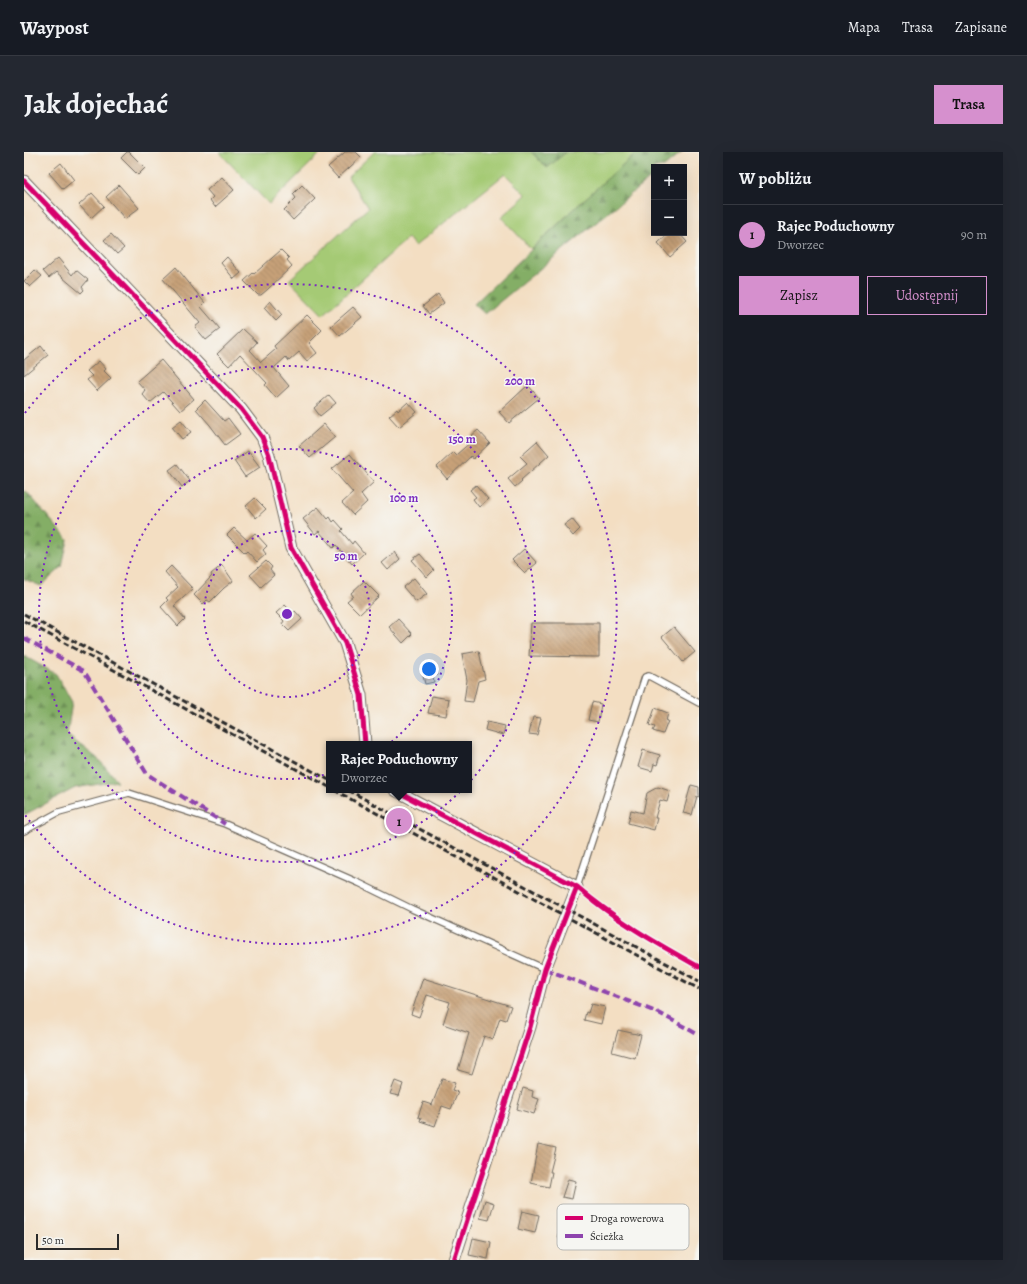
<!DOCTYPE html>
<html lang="pl">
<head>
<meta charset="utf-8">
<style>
  body { margin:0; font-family:Alegreya,serif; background:#242831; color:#f1f3f6 }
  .controls { position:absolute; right:12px; top:12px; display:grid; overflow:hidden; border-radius:0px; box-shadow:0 4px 16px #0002 }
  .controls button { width:36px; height:36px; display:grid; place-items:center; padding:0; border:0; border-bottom:1px solid #363941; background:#171b24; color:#f1f3f6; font:20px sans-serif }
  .scale { position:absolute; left:12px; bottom:10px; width:83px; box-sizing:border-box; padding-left:4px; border:2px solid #2b2b2b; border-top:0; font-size:11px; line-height:14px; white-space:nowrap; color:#2b2b2b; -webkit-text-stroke:3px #f6f6f2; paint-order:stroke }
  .you { position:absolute; left:405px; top:517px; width:14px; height:14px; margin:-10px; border:3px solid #fff; border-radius:50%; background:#1a73e8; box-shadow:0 0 0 6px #1a73e833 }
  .badge { display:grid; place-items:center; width:26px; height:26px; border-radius:50%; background:#d690ce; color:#111; font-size:13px; font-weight:700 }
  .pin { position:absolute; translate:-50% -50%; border:2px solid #fff; box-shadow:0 1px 4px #0006 }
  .popup { position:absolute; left:302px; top:589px; width:146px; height:52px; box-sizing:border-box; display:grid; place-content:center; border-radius:0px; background:#171b24; filter:drop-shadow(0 1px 3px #0005); font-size:13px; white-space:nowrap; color:#9ea1a6 }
  .popup b { font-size:15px; color:#f1f3f6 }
  .popup::after { content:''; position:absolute; left:50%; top:100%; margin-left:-8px; border:8px solid transparent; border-top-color:#171b24 }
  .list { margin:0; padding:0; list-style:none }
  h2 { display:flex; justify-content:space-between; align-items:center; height:52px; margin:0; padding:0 16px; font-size:17px }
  h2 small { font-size:13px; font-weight:400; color:#9ea1a6 }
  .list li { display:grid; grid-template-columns:26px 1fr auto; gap:12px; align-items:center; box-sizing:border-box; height:60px; padding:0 16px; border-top:1px solid #363941 }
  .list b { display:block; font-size:15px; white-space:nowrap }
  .list p { margin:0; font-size:13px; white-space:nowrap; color:#9ea1a6 }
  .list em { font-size:13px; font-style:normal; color:#9ea1a6 }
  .actions { display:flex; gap:8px; padding:12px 16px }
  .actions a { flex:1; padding:9px 0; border:1px solid #d690ce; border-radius:0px; text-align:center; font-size:14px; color:#d690ce }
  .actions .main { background:#d690ce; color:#111 }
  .map { position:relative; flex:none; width:675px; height:1108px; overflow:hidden; border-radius:0px }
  header { display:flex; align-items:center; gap:24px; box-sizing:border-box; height:56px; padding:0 20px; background:#171b24; border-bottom:1px solid #363941 }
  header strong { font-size:19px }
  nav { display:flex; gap:22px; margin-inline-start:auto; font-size:14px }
  .intro { display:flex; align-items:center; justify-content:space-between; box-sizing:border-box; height:96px; padding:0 24px }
  h1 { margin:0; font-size:28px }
  .button { padding:10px 18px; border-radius:0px; background:#d690ce; color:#111; font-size:14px; font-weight:700 }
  main { display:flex; gap:24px; padding:0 24px }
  aside { flex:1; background:#171b24; border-radius:0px; box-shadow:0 4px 16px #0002 }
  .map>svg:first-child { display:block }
  .green { fill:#a5ca74; stroke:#687a50 }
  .forest { fill:url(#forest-firs); stroke:#586c48 }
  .building { fill:url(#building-back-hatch) }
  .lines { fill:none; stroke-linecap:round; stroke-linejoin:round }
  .service-casing { stroke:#716a60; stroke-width:8 }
  .minor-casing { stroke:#716a60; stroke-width:13 }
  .service { stroke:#fff; stroke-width:5.5 }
  .minor { stroke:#fff; stroke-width:11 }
  .rail { stroke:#2b2b2b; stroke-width:3; stroke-dasharray:6 3; stroke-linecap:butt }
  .quiet { stroke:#8e44ad; stroke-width:4; stroke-dasharray:8 4; stroke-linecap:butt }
  .cycleway-casing { stroke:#f6f6f2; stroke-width:8 }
  .cycleway { stroke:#d6006c; stroke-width:5 }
  .ring { fill:none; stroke:#7b2cbf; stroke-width:2; stroke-dasharray:2 4 }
  .key { fill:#f6f6f2; stroke:#b9b9b6; stroke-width:1 }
  .key-label { font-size:11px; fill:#2b2b2b }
  .centre { fill:#7b2cbf; stroke:#f6f6f2; stroke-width:2 }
  .ring-label { font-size:12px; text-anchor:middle; font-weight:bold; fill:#7b2cbf; stroke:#f6f6f2; stroke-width:3; stroke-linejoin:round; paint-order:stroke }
</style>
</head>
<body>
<header>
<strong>Waypost</strong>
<nav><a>Mapa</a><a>Trasa</a><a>Zapisane</a></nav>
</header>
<div class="intro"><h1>Jak dojechać</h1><a class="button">Trasa</a></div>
<main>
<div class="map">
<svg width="675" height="1108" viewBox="0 0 675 1108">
  <defs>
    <pattern id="forest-firs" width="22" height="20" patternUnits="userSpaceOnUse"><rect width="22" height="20" fill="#84ae66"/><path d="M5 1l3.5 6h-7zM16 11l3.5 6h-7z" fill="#6c8e54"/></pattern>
    <pattern id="building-back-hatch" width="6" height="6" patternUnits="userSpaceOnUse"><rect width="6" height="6" fill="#c7a178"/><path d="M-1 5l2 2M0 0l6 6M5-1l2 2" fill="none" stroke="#a28363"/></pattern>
  </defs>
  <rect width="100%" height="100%" fill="#f6f6f2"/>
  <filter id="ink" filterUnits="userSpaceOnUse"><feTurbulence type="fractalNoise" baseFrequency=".025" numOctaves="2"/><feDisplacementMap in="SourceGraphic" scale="8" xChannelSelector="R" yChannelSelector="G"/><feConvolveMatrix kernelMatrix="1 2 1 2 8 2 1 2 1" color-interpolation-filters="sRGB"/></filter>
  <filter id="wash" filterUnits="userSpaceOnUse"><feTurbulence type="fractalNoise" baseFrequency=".012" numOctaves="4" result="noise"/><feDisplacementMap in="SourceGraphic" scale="16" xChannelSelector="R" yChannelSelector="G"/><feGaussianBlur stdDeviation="0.9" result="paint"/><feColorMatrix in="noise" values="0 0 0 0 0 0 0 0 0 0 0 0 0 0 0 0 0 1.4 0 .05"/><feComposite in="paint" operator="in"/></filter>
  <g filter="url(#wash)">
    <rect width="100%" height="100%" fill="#f3dec2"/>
    <g class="green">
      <polygon points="195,0 298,0 245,52"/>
      <polygon points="350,0 507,0 523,16 542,0 613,0 565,43 507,97 477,65 502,43 481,22 391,94 384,86 299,163 265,128 344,56 324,25"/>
    </g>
    <g class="forest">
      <polygon points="507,0 542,0 523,16"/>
      <polygon points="613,0 658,0 640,15 630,15 630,23 461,162 450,152 565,43"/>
      <polygon points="2,339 44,388 38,415 17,434 0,427 0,340"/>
      <polygon points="0,504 32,522 48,550 43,583 73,606 94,629 51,636 0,663"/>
    </g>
    <g id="blocks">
      <g class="building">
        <polygon points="103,0 105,0 121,16 114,23 97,6"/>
        <polygon points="321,0 332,0 337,5 314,26 304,15"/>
        <polygon points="37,11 50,28 39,37 25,21"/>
        <polygon points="198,25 210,38 191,55 186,48 189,45 183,38"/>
        <polygon points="95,33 115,56 101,67 82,45"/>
        <polygon points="278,33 291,47 269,68 260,58 272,46 269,42"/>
        <polygon points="68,41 80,54 67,66 55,53"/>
        <polygon points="645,81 655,81 663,90 646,105 634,91"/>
        <polygon points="87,82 100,96 93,102 80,88"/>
        <polygon points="257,98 265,106 263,108 268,114 244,137 237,143 234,143 220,129 229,121 230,122"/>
        <polygon points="203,105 217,121 210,127 197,111"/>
        <polygon points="34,106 48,123 52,118 64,128 58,135 60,138 57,141 32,120 25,126 19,119"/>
        <polygon points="152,115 181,151 177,155 196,177 182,188 171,175 176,171 139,127"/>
        <polygon points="11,118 18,124 6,135 0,129"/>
        <polygon points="414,142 420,151 405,162 399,154"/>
        <polygon points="246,149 258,163 252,169 240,156"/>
        <polygon points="329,155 338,165 316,184 307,174"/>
        <polygon points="283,163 298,178 285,191 293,201 283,209 275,200 265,209 262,205 250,216 265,234 252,246 241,233 243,231 216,202 205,214 193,202 219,177 233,190 226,198 237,210 252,197 250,194"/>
        <polygon points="17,194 24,203 0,223 0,208"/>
        <polygon points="137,208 170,247 156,259 139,240 126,251 118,242 121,238 113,229"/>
        <polygon points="75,209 82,217 80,219 87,226 73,239 63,228 68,224 63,219"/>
        <polygon points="504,233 515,246 485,271 475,260"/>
        <polygon points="305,243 312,251 296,264 290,256"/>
        <polygon points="181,248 200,269 204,266 216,282 201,293 186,273 172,257"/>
        <polygon points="384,250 393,260 375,275 365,264 373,257 374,259"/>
        <polygon points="157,268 167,280 158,287 148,275"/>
        <polygon points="300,272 311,285 286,306 275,294"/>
        <polygon points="454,278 466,291 449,307 447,304 423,327 413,315 429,300 432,303 449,288 446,285"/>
        <polygon points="513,289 525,303 497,328 498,329 491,335 484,327 503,311 496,304"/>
        <polygon points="224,299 236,315 221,325 210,309"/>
        <polygon points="326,302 350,330 337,342 343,350 329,363 318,351 329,341 308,317"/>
        <polygon points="153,312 166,329 158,335 145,318"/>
        <polygon points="452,333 464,347 455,355 449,347 452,345 446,338"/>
        <polygon points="231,346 242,357 232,366 222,354"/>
        <polygon points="294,355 304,367 306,365 309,370 311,368 319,377 317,379 328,392 330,389 340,401 328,412 312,393 309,396 295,379 291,382 279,367"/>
        <polygon points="548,367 556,377 549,384 540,373"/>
        <polygon points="210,376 223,388 231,381 243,394 239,398 242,402 233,410 223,399 221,401 203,383"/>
        <polygon points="500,397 513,411 501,421 488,408"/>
        <polygon points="371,400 376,407 364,418 358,411"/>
        <polygon points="396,402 410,418 403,425 388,408"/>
        <polygon points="242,409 248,415 246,418 250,423 237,435 226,423"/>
        <polygon points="198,413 209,429 200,436 186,450 183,448 179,452 170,443 188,424 187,422"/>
        <polygon points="147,414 169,437 150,454 161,467 154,474 137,455 144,448 142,446 154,435 141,420"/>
        <polygon points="390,426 403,442 392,450 379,435"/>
        <polygon points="340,429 355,444 336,462 323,449 329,444 327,441"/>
        <polygon points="261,453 269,461 271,459 278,467 265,479 258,472 260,469 252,461"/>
        <polygon points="374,467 388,482 379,491 365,475"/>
        <polygon points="507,471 575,471 575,505 505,504"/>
        <polygon points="650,475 671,500 659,510 638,485"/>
        <polygon points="455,499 461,527 454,529 449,550 440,549 443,528 438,502"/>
        <polygon points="411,513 414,523 409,524 410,530 401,532 397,516"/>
        <polygon points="408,544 425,547 422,564 404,561"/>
        <polygon points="568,550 577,552 574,570 564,568"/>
        <polygon points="631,556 644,561 642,569 644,569 639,582 629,579 631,575 625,573"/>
        <polygon points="509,565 517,566 513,583 505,582"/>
        <polygon points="463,570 481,574 479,583 461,578"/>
        <polygon points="619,598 636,603 633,613 630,612 628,619 614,615"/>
        <polygon points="667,633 675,635 675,645 673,644 668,663 659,661"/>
        <polygon points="634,635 646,639 643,650 636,648 631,666 633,666 630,678 604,671 607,658 619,661 623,641"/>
        <polygon points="399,826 487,854 482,868 476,866 469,887 460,884 448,922 434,918 445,881 419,872 426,850 403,843 395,865 387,862"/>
        <polygon points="567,852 581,855 577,872 560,868 562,860 564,861"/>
        <polygon points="594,878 617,883 611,906 588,900"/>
        <polygon points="418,927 431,931 428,938 434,940 427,957 418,954 411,974 396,969 397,966 394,965 399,950 408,953"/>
        <polygon points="371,929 379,932 375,944 366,942"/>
        <polygon points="499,936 509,939 508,945 515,947 510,962 493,957"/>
        <polygon points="514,992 532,996 526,1020 528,1020 525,1035 507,1031"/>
        <polygon points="544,1027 552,1029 548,1047 538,1045"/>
        <polygon points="461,1048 470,1051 465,1068 456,1066"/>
        <polygon points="557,1056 602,1067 601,1075 555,1066"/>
        <polygon points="498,1059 515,1063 511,1081 494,1077"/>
        <polygon points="538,1067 547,1069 543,1088 534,1086"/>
        <polygon points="449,1086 467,1090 464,1107 445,1103"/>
      </g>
    </g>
  </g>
  <g filter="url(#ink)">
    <use href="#blocks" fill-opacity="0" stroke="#716a60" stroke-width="1"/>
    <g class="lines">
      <defs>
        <g id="service">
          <polyline points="0,679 35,660 105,641 201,672 335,731 388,757 521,817"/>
          <polyline points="553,735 621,525 625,524 675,551"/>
        </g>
        <g id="minor">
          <polyline points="0,29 217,257 238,285 245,303 267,396 321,491 337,543 341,592"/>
          <polyline points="371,638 553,735 521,817 506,875 430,1108"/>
        </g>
      </defs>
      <use href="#service" class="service-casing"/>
      <use href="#minor" class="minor-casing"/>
      <use href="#service" class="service"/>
      <use href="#minor" class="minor"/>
      <g class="rail">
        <polyline points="0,462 305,628"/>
        <polyline points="0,469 305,635"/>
        <polyline points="310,638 675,837"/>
        <polyline points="324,638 675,829"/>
      </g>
      <g class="quiet">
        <polyline points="0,486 60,519 123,622 201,672"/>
        <polyline points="521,817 635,861 675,883"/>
      </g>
      <defs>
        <g id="cycleway">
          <polyline points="0,29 217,257 238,285 245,303 267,396 321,491 337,543 341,592"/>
          <path d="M371,638L553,735C590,767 632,791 675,815"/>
          <polyline points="430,1108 506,875 521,817 553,735"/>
        </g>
      </defs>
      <use href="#cycleway" class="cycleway-casing"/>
      <use href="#cycleway" class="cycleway"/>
    </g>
  </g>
  <g class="ring">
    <circle cx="263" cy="462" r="83"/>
    <circle cx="263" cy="462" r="165"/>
    <circle cx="263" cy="462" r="248"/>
    <path d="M1 261A330 330 0 1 1 1 663"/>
  </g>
  <rect x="533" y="1052" width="132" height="46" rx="6" class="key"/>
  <rect x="541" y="1064" width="18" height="4" fill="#d6006c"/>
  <rect x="541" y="1082" width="18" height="4" fill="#8e44ad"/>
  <g class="key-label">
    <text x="566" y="1070">Droga rowerowa</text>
    <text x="566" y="1088">Ścieżka</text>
  </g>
  <circle cx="263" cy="462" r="6" class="centre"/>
  <g class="ring-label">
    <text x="496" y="233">200 m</text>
    <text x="438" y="291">150 m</text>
    <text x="380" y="350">100 m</text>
    <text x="322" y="408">50 m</text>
  </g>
</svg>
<div class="controls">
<button>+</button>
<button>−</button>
</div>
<div class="scale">50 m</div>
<div class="you"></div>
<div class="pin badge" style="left:375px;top:669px">1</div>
<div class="popup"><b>Rajec Poduchowny</b>Dworzec</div>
</div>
<aside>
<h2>W pobliżu<small></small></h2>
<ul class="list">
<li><span class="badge">1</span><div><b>Rajec Poduchowny</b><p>Dworzec</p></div><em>90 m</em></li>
</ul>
<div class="actions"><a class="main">Zapisz</a><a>Udostępnij</a></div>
</aside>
</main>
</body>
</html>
